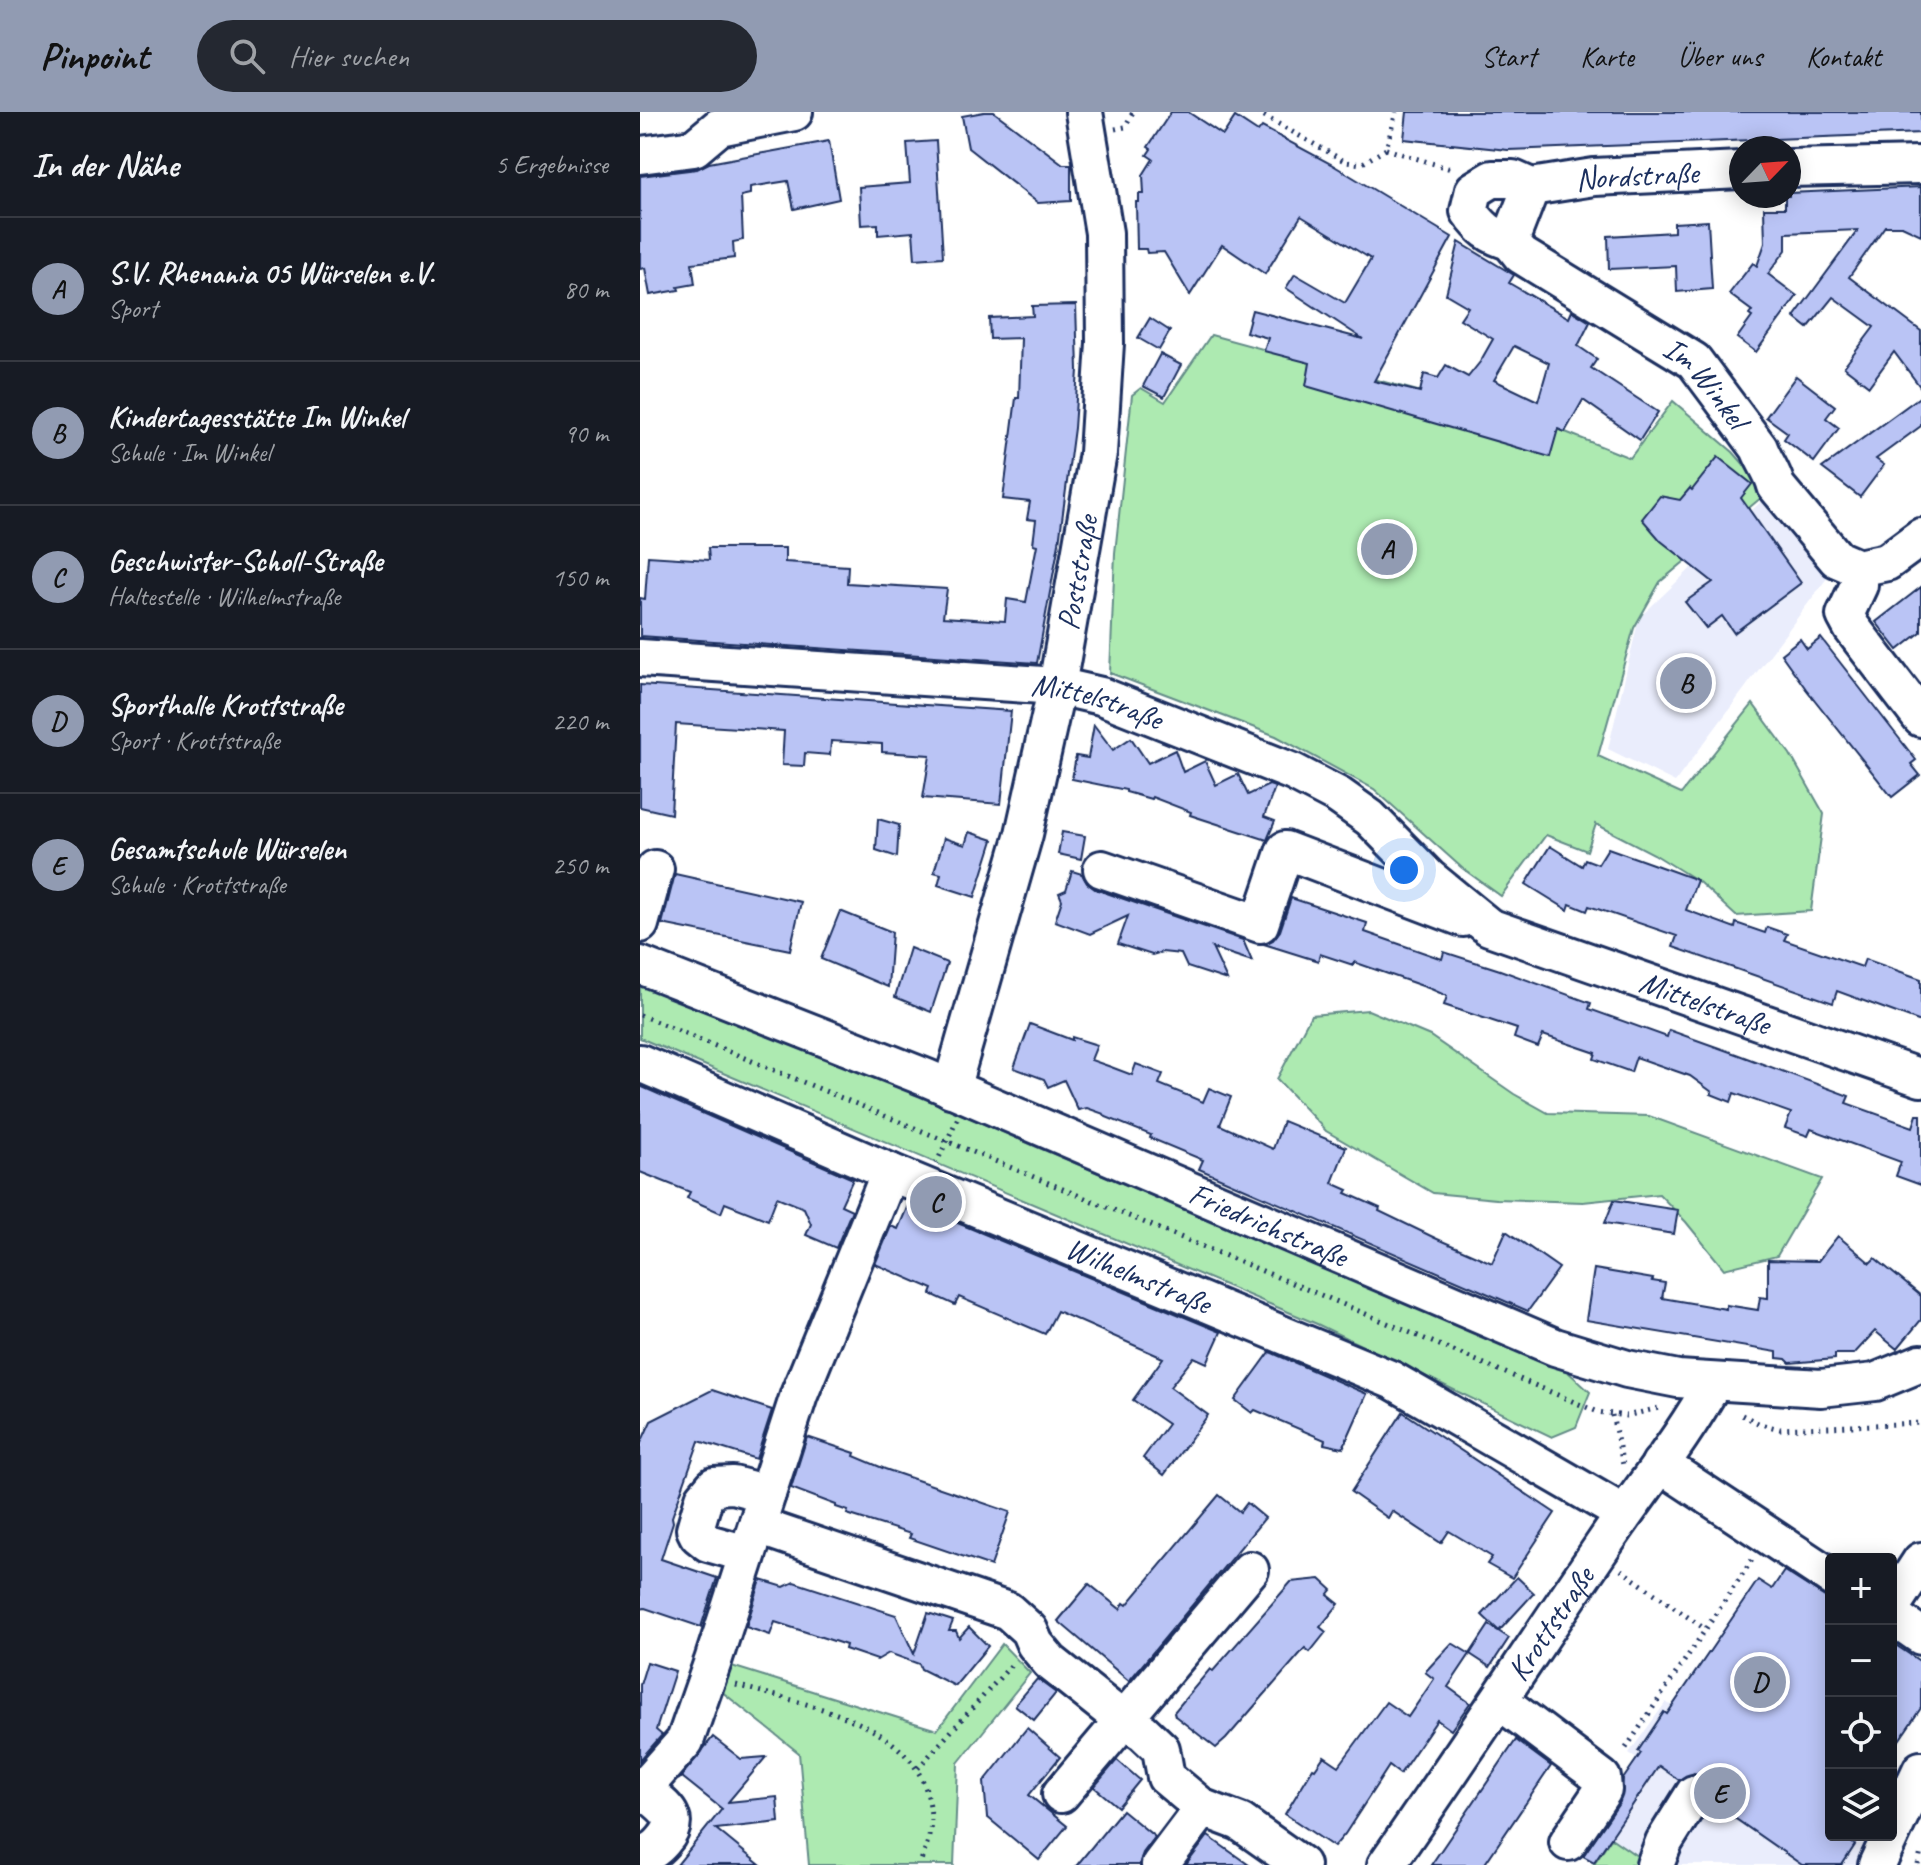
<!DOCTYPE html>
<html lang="de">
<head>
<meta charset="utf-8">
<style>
  body { margin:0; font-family:Caveat,sans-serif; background:#242831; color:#f1f3f6 }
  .controls { position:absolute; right:24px; bottom:24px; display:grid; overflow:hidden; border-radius:8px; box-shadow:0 4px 20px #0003 }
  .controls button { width:72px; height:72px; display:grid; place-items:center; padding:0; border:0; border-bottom:2px solid #363941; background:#171b24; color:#f1f3f6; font:40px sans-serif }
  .compass { position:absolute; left:1089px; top:24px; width:72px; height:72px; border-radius:50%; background:#171b24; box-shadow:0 4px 20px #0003; rotate:65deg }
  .you { position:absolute; left:764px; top:758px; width:28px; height:28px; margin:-20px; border:6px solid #fff; border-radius:50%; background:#1a73e8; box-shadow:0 0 0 12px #1a73e833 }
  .badge { display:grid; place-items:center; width:52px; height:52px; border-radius:50%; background:#919bb2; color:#111; font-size:26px; font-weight:700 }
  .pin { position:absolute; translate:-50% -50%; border:4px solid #fff; box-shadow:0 2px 8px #0006 }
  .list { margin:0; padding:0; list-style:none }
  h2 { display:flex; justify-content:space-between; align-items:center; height:104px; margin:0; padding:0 32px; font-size:34px }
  h2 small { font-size:26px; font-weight:400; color:#9ea1a6 }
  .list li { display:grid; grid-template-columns:52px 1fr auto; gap:24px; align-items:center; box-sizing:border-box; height:144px; padding:0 32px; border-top:2px solid #363941 }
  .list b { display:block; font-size:30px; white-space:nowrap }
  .list p { margin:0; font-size:26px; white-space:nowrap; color:#9ea1a6 }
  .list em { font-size:26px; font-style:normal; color:#9ea1a6 }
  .icon { flex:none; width:44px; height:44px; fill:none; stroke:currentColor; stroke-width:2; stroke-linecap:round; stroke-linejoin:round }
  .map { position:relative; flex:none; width:1281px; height:1753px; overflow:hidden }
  header { display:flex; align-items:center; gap:48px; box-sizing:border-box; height:112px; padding:0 40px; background:#919bb2; color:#111 }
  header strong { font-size:38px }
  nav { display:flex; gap:44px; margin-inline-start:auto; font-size:28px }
  .search { width:560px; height:72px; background:#242831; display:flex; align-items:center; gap:20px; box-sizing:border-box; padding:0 28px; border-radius:44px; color:#9ea1a6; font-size:30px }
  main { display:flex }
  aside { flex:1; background:#171b24 }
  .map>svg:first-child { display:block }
  .built { fill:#eaedfc }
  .green { fill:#adeab1; stroke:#648c88; stroke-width:2 }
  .building { fill:#bac4f5; stroke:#1b2f5e; stroke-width:2; fill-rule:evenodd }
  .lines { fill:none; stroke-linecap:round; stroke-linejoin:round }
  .minor-casing { stroke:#1b2f5e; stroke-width:42 }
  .path { stroke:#1b2f5e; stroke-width:5; stroke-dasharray:2 6; stroke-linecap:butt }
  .minor { stroke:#fff; stroke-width:36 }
  .path-bridge { stroke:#1b2f5e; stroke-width:5; stroke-dasharray:2 6; stroke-linecap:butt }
  .labels { text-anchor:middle; stroke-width:7; stroke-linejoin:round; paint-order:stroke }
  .street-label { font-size:32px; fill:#1b2f5e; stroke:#fff }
</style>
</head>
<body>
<header>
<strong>Pinpoint</strong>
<div class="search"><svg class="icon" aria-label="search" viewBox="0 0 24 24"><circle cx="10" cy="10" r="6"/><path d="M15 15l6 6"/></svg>Hier suchen</div>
<nav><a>Start</a><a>Karte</a><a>Über uns</a><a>Kontakt</a></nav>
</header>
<main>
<aside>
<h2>In der Nähe<small>5 Ergebnisse</small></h2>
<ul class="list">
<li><span class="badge">A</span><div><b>S.V. Rhenania 05 Würselen e.V.</b><p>Sport</p></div><em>80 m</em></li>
<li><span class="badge">B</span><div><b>Kindertagesstätte Im Winkel</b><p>Schule · Im Winkel</p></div><em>90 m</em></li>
<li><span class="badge">C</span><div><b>Geschwister-Scholl-Straße</b><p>Haltestelle · Wilhelmstraße</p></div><em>150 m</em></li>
<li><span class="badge">D</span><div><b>Sporthalle Krottstraße</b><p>Sport · Krottstraße</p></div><em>220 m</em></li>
<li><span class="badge">E</span><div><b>Gesamtschule Würselen</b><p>Schule · Krottstraße</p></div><em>250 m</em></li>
</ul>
</aside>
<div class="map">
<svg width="1281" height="1753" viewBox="0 0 1281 1753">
  <rect width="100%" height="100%" fill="#fff"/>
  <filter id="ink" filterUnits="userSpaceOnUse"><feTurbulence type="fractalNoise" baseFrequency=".0125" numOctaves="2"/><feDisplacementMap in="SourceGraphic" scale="16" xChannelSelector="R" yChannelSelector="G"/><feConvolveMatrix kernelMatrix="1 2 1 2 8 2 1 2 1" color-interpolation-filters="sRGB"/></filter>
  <g filter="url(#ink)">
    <g class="built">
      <polygon points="1129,382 1190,462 1035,670 968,637 999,506"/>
      <polygon points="1026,1590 1191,1703 1191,1723 1220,1723 1259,1750 1258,1753 1007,1753 971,1726 1017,1659 989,1641"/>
    </g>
    <g class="green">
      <polygon points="571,223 918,317 990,346 1033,289 1093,340 1128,380 1020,470 994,516 958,644 1041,682 1113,592 1150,642 1184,702 1171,799 1096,804 1059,770 1014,742 956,712 947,739 906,723 861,784 822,756 734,677 636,624 470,561 475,441 492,283 501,276 525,290"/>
      <polygon points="0,862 397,1035 927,1259 950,1280 936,1315 912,1325 677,1212 0,926"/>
      <polygon points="728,898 790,924 874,982 908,1001 1009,1004 1182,1067 1137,1144 1084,1157 1046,1110 1019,1082 943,1090 856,1087 793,1081 686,1019 637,967 671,903"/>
      <polygon points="362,1532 390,1561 318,1651 314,1753 169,1753 159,1641 76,1575 82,1551 297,1618"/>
      <polygon points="971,1726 1007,1751 1007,1753 953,1753"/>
    </g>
    <g class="building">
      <polygon points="344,0 354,0 423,52 431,52 431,89 398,91 328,36 322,4"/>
      <path d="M531,0H548L583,23L595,5L618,20L622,15L691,52L812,125L734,269L780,280L784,262L798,266L806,253L828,265L840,250L853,227L820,207L828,195L806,182L819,130L874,163L869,171L929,206L932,199L950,210L938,234L957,247L951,256L1018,300L1000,328L943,288L925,320L918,317L910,345L666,274L670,251L624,239L628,226L606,220L612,198L723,227L646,176L655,162L705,191L731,147L661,104L625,162L582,133L550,183L524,140L507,141L506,137H497L496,90H499V82H504L503,63L513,47L507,43L511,37L508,35ZM874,234L909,251L898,289L854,268Z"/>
      <polygon points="767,0 1281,0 1281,21 868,38 764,27"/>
      <polygon points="189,29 199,87 154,97 148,69 110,75 110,82 101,84 103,128 93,130 94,146 52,151 55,172 38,175 39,178 10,183 5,156 0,157 0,64 57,57 69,51"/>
      <polygon points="296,29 303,145 275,147 273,120 238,123 238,112 221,113 219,75 270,71 267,31"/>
      <polygon points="1281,75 1281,123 1262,114 1245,114 1209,165 1281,219 1281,276 1254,240 1229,274 1204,255 1234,215 1193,185 1168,216 1154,205 1218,118 1146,121 1146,138 1128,162 1157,184 1116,240 1097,226 1112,205 1109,203 1112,199 1089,182 1113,151 1117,154 1125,131 1124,96 1145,96 1145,84 1149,84 1149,81"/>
      <polygon points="1068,109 1072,177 1037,180 1036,154 969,157 968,124 1034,120 1034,111"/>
      <polygon points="436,193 438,258 434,316 419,431 397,551 0,524 0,486 5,487 8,444 69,448 68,436 145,436 145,450 208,454 207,471 307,477 303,505 365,509 367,487 386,490 397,433 393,432 396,408 387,407 390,390 363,387 376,286 379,286 381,226 350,227 349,206 393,204 392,194"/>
      <polygon points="510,206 530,219 519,238 498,226"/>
      <polygon points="520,242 541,253 524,285 503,274"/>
      <polygon points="1156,264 1195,294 1186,306 1199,316 1174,350 1144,327 1148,321 1126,305"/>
      <polygon points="1281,284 1281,314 1236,347 1244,353 1220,385 1182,356"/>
      <polygon points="1078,345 1112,372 1101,386 1161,471 1094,521 1082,504 1066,516 1045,490 1073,470 1021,429 1002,407 1020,384 1040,388 1050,376 1052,378"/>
      <polygon points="1281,475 1281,520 1258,538 1236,510"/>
      <polygon points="1181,526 1276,648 1271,652 1280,663 1252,685 1166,577 1141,542 1160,527 1167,537"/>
      <polygon points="0,573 371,599 361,692 283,686 290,643 242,640 242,632 191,629 190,643 165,641 164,654 142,653 144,619 36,612 31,702 0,695"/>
      <polygon points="454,613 473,638 491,626 508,651 535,638 543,660 565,649 576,673 598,662 608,683 629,673 635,675 624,705 635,709 627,728 550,703 551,700 512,685 511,687 486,680 486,678 432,667 436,644 448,646"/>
      <polygon points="238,707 259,713 257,745 236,738"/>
      <polygon points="329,720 353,728 335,785 298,773 301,762 294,760 304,726 325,733"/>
      <polygon points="422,720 445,724 441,747 418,742"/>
      <polygon points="910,734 942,754 945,747 958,752 968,736 1035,760 1057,768 1046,798 1095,816 1096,811 1125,821 1127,815 1147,822 1144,828 1222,855 1225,847 1281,867 1281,910 1197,879 1193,891 1105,860 1033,835 1037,824 949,794 947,799 930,792 928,798 886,772"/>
      <polygon points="432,759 442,762 447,771 455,777 603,828 612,849 572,836 587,868 547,855 541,842 522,840 512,843 478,832 488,804 450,822 415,809 422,788 419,781 426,778"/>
      <polygon points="35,762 161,790 150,838 22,812"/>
      <polygon points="651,786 727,811 725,820 802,847 804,840 860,858 951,891 949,897 1027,925 1029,918 1096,942 1209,984 1206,991 1273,1015 1277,1003 1281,1003 1281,1073 1256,1064 1261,1050 1171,1017 1168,1024 1145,1016 1151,1001 1094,981 1091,990 1071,982 1072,980 1050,964 996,945 991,960 954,947 956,941 903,923 898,935 874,926 877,917 804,893 807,884 791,877 714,850 713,853 680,842 678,849 624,832 633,828 640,819"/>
      <polygon points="200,799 252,820 248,875 181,847"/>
      <polygon points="270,836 307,851 291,900 255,885"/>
      <polygon points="390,912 432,928 432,925 457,933 451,948 471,955 492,963 496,952 523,962 519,972 563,990 569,976 591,985 580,1013 633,1037 643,1009 706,1035 692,1071 708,1078 706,1081 740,1096 739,1099 795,1126 852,1151 866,1119 919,1156 888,1199 559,1057 563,1048 510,1026 511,1023 466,1005 464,1002 447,996 438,998 424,968 408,975 404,967 374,956"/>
      <polygon points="0,974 213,1067 201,1093 212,1098 196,1136 166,1123 171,1112 164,1096 137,1085 128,1108 85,1091 81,1101 47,1086 50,1080 0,1060"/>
      <polygon points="974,1088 1038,1098 1034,1122 965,1111"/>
      <polygon points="269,1091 581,1220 567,1251 554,1245 530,1275 568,1303 524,1363 503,1346 528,1312 493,1288 523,1246 417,1199 405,1222 319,1185 315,1193 291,1182 293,1177 235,1152 251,1114 258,1117"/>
      <polygon points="1198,1124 1230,1151 1235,1146 1281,1184 1281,1208 1257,1237 1235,1219 1214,1242 1195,1242 1195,1247 1150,1251 1146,1247 1137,1246 1137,1240 946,1208 954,1157 1013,1167 1012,1169 1025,1171 1022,1186 1086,1197 1086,1193 1118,1198 1120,1185 1128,1186 1128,1148 1178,1149"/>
      <polygon points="630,1240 727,1282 703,1336 684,1332 685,1328 615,1298 612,1301 595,1288"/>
      <polygon points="72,1278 132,1298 116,1347 59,1329 32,1405 33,1410 21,1447 77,1466 61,1515 5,1496 0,1497 0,1333 11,1309"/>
      <polygon points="763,1300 915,1401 872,1466 847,1452 852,1445 809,1419 801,1431 752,1399 748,1406 711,1380"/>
      <polygon points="167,1325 215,1341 214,1344 245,1357 370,1400 351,1454 269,1426 271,1422 207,1402 208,1399 196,1395 196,1393 151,1376"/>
      <polygon points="579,1383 600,1400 607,1391 625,1406 489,1569 418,1509 449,1472 480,1497 484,1491 487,1493"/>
      <polygon points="1144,1459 1191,1489 1191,1723 1201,1723 1215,1733 1202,1753 1162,1753 1073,1691 1075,1682 1073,1673 1066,1665 1054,1661 1039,1668 1019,1654 954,1750 943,1744 980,1690 983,1667 1001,1641 998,1639 1024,1600 1027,1602 1118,1468 1132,1477"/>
      <polygon points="877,1465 894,1481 859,1519 842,1503"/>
      <polygon points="680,1467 692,1478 688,1483 699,1492 680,1515 686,1520 670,1540 665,1536 586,1627 576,1636 535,1604 534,1600 570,1557 573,1559 651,1470"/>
      <polygon points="121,1468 144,1475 154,1470 256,1503 274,1542 288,1501 313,1509 309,1519 316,1519 319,1526 329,1515 348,1534 315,1574 281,1557 279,1552 249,1541 237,1548 205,1537 206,1533 135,1510 130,1523 106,1515"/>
      <polygon points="849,1513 869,1526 850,1555 830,1542"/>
      <polygon points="1251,1530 1281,1550 1281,1596 1251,1640"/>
      <polygon points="812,1531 830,1542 808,1575 830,1591 811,1618 797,1608 760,1662 749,1654 705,1722 694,1735 645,1702 673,1656 675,1657 684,1644 699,1654 746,1590 768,1605 794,1567 785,1560"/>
      <polygon points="7,1550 35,1559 16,1618 22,1623 0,1648 0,1573"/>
      <polygon points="397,1567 416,1581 394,1608 375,1593"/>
      <polygon points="387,1616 420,1645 389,1683 427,1714 399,1748 347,1705 344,1670"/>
      <polygon points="73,1625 101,1647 126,1645 88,1690 137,1685 139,1710 76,1717 120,1753 37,1753 82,1697 42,1665 38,1668"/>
      <polygon points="876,1628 911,1654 844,1753 791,1753"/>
      <polygon points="477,1648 500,1668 478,1695 454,1675"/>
      <polygon points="482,1698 515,1725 503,1741 499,1753 437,1753"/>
      <polygon points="568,1724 609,1753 546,1753"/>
    </g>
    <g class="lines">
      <defs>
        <g id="minor">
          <polyline points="0,43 54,36 79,15 154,0"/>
          <polyline points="1149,56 1281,53"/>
          <path id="s1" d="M891,75L870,129C850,124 841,116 829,99L834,78L852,67H873L891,75L954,65L1101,58"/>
          <path id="s2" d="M870,129L881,143L1054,249L1119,336C1124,350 1133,360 1136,374L1197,447L1218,456L1247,450L1281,425"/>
          <polyline points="1218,456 1219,473 1205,503 1212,516 1281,606"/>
          <path id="s3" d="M0,546L417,574L461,584L653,660L699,684L730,706L789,766L849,815L1281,966"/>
          <polyline points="462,757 620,812 645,738 823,806"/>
          <polyline points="0,812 15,757"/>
          <path id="s4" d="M0,853L287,966L915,1235L987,1257L1038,1267L1181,1276L1235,1270L1281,1251"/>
          <path id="s5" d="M0,951L250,1060L752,1268L984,1402"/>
          <path id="s6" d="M311,977L384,722L417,574L458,341L465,231L464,121L444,0"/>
          <polyline points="1020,1352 1191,1465"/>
          <polyline points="118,1414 368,1499 389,1518 395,1532 410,1550 483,1608 503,1620 521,1637 526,1665 563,1696 600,1710 661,1753"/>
          <polyline points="107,1442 68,1431 58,1423 55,1417 64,1386 74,1374 93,1373 127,1382"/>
          <polyline points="1251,1495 1281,1449"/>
          <polyline points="1251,1503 1281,1524"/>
          <polyline points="860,1589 962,1666 963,1678 928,1730"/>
          <polyline points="0,1680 45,1629 73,1549 159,1283 250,1060"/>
          <polyline points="421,1682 610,1458"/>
          <path d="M0,1741C11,1741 16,1737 23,1729C45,1704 21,1694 3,1677"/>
          <polyline points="520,1753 563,1696"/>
          <path id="s7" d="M746,1753C820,1647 891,1539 964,1432C1000,1378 1042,1328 1073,1271"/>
          <polyline points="1015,1753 1024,1730 1054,1682"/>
          <polyline points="1237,1753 1281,1658"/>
        </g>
      </defs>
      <use href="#minor" class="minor-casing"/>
      <g class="path">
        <polyline points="617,0 706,50 721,52 746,37 756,0"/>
        <polyline points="475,17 485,15 493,0"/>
        <polyline points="746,37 814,58"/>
        <polyline points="0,903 688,1186 958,1300 986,1304 1019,1296"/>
        <polyline points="972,1303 983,1353"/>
        <polyline points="1102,1303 1120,1312 1140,1317 1281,1311"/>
        <polyline points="981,1458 1065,1517"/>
        <path d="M96,1573C160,1592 267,1607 287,1681C295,1708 290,1728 279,1753"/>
        <polyline points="986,1636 1112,1448"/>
        <polyline points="278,1656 374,1550"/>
        <polyline points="1278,1753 1281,1740"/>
      </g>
      <use href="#minor" class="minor"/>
      <polyline class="path-bridge" points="296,1052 320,1001"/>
    </g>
  </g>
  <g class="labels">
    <g class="street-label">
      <text dy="11" stroke="none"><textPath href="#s1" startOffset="300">Nordstraße</textPath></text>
      <text dy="11" stroke="none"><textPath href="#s2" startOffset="244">Im Winkel</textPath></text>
      <text dy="11" stroke="none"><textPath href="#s6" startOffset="532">Poststraße</textPath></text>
      <text dy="11" stroke="none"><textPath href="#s3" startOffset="460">Mittelstraße</textPath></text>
      <text dy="11" stroke="none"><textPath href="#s3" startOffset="1150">Mittelstraße</textPath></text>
      <text dy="11" stroke="none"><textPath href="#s4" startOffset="680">Friedrichstraße</textPath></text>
      <text dy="11" stroke="none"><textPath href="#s5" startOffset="542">Wilhelmstraße</textPath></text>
      <text dy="11" stroke="none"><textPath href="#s7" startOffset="292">Krottstraße</textPath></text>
    </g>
  </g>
</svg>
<div class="controls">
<button>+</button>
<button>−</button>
<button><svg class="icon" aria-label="locate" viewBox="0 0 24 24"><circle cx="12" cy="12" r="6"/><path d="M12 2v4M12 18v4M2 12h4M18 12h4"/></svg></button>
<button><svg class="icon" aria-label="layers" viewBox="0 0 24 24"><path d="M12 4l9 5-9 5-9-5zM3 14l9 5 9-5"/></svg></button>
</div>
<svg class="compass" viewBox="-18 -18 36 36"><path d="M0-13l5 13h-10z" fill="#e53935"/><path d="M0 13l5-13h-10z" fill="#9ea1a6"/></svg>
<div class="you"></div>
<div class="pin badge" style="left:747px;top:437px">A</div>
<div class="pin badge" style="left:1046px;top:571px">B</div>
<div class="pin badge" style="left:296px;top:1090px">C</div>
<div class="pin badge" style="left:1120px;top:1570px">D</div>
<div class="pin badge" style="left:1080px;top:1681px">E</div>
</div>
</main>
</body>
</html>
